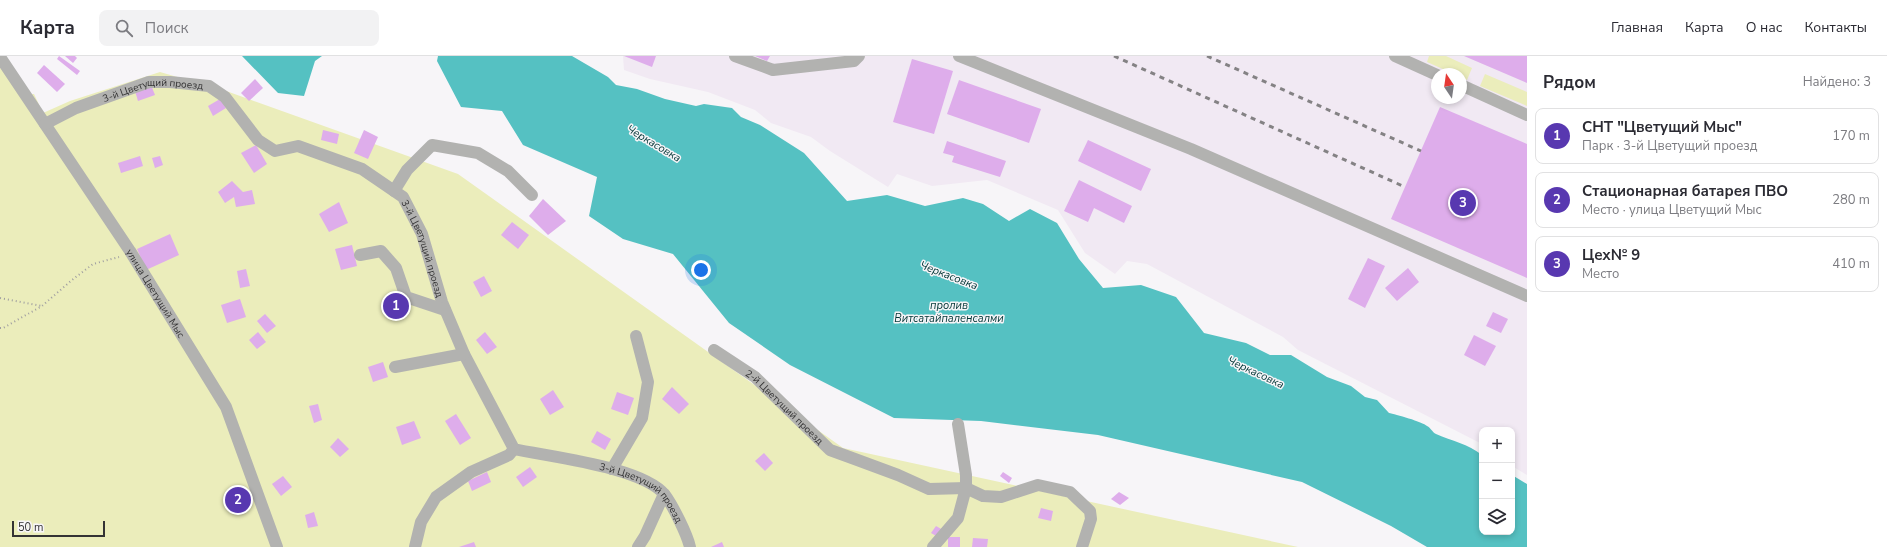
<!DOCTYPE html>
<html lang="ru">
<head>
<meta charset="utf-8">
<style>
  body { margin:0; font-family:"Nunito Sans",sans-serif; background:#f2f2f3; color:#2b2b33 }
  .controls { position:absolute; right:12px; bottom:12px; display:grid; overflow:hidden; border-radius:8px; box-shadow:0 2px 6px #0003 }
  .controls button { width:36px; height:36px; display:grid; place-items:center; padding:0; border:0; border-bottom:1px solid #e1e1e2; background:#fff; color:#2b2b33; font:20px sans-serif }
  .compass { position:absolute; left:1431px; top:12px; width:36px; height:36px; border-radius:50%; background:#fff; box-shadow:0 2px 6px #0003; rotate:347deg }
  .scale { position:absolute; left:12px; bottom:10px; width:93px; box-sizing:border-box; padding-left:4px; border:2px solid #343334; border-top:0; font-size:11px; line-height:14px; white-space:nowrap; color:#343334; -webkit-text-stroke:3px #f7f5f8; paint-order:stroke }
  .you { position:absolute; left:701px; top:214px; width:14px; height:14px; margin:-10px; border:3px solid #fff; border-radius:50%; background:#1a73e8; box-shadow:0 0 0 6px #1a73e833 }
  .badge { display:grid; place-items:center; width:26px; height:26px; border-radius:50%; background:#5838b0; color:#fff; font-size:13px; font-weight:700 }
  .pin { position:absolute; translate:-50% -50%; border:2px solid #fff; box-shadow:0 1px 4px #0006 }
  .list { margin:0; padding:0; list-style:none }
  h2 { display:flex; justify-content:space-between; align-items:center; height:52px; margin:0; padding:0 16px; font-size:17px }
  h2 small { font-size:13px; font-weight:400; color:#7c7c81 }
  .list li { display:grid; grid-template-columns:26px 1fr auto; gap:12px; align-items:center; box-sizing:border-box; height:56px; margin:0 8px 8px; padding:0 8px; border:1px solid #e1e1e2; border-radius:8px }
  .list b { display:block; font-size:15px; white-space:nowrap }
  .list p { margin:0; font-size:13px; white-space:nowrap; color:#7c7c81 }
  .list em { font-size:13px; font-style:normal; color:#7c7c81 }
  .icon { flex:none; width:22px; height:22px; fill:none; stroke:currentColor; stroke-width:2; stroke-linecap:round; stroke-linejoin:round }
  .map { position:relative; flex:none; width:1527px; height:491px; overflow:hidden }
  header { display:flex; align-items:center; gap:24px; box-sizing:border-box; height:56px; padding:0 20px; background:#fff; border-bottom:1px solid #e1e1e2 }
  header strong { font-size:19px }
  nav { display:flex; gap:22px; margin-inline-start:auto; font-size:14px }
  .search { width:280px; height:36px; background:#f2f2f3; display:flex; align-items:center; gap:10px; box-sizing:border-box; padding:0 14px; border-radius:8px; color:#7c7c81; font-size:15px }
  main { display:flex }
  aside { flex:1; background:#fff }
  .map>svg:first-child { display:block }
  .built { fill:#f1e9f3; fill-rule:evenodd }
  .green { fill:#ebedbb }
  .water { fill:#55c1c2 }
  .building { fill:#deadeb }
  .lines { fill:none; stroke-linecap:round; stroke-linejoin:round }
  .path { stroke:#a09fa1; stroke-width:2; stroke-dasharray:1 3; stroke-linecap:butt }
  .minor { stroke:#b2b2b0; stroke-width:12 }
  .rail { stroke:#848284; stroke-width:3; stroke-dasharray:5 5; stroke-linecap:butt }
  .labels { text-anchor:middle; stroke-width:3; stroke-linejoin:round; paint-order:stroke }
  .street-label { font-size:10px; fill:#343334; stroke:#f7f5f8 }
  .water-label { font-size:11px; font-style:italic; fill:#003535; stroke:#f7f5f8 }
</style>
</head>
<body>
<header>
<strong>Карта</strong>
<div class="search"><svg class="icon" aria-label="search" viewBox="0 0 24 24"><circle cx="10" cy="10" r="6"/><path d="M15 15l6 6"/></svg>Поиск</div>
<nav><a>Главная</a><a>Карта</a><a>О нас</a><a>Контакты</a></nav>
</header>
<main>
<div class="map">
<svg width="1527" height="491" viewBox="0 0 1527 491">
  <rect width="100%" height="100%" fill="#f7f5f8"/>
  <path class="built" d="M623,0H1527V419L1512,410V374H1482V388L1298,294L1283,281L1147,208L1127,205L1115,218L1085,197L1058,154L987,124L932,130L897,118L888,131L830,95L811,81L771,67L755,54L708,36L650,23L624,14ZM1437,18H1461V42H1437Z"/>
  <g class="green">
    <polygon points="1429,0 1446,0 1472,12 1467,24 1461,21 1461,18 1454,18 1427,6"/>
    <polygon points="0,12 8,15 22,39 34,38 43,57 70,45 160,16 229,36 458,118 843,392 1298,491 0,491"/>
    <polygon points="1485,18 1527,36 1527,50 1480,30"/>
  </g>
  <g class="water">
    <polygon points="242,0 322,0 315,5 304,40 278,37"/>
    <path d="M438,0H572L608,21L616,29L637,33L665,43L696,50L704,48L732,52L741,61L760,69L804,97L847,145L887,139L925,150L963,142L983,148L1009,165L1030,153L1057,167L1079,203L1103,232L1141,229L1176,241L1204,277L1246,287L1270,299H1291L1327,321L1351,330L1365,341L1377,344L1389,357C1395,358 1423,366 1427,370C1431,372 1432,376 1436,378C1452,385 1468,388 1482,399V476H1512V419L1527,428V491H1427L1391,470L1302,426L1098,379L981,365L894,362L790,309L729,267L673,198L623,183L589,160L597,121L523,89L502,55L461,51L437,5Z"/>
  </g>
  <g class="building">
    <polygon points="59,0 80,15 77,19 57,3"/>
    <polygon points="65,0 75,0 77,2 73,7"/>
    <polygon points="624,0 656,0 652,11"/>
    <polygon points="755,0 770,0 767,5"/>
    <polygon points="1464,0 1527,0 1527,27"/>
    <polygon points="912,3 953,15 934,78 893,66"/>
    <polygon points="44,9 65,28 57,36 37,17"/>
    <polygon points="255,23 263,32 249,45 241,37"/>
    <polygon points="959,24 1041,53 1029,87 947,58"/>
    <polygon points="151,29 155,39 138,45 135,35"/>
    <polygon points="220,43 226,52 213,60 208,50"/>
    <polygon points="1440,51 1527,88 1527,222 1391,163"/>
    <polygon points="323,74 339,78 337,88 321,84"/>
    <polygon points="364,74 378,81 368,103 354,97"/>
    <polygon points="1088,84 1151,113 1141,135 1078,105"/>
    <polygon points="947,85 1006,105 1000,121 952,106 954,100 943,97"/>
    <polygon points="256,89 267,108 254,117 241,97"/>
    <polygon points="140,100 143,110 121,117 118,107"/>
    <polygon points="160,100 163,109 155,112 152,102"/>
    <polygon points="1079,124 1132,150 1124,167 1094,152 1088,166 1064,155"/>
    <polygon points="232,125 243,136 252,134 255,148 236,151 234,141 225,147 218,136"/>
    <polygon points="543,143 566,165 548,179 529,160"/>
    <polygon points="339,146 348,167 329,176 319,158"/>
    <polygon points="512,166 529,179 518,193 501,179"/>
    <polygon points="170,178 179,199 146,214 137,193"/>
    <polygon points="352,189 357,210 341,214 335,193"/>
    <polygon points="1368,202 1385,210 1365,252 1348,243"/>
    <polygon points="1408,212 1419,226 1397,245 1385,232"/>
    <polygon points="246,213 250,230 240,232 237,215"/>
    <polygon points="484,220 492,235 481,241 473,226"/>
    <polygon points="240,243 246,261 227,267 221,249"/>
    <polygon points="1493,256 1508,263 1501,277 1486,270"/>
    <polygon points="265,258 276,270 267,277 257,265"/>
    <polygon points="258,276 266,286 257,293 249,284"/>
    <polygon points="485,276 497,291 487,298 476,284"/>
    <polygon points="1474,279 1496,290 1485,310 1464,299"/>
    <polygon points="383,306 388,321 373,326 368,311"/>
    <polygon points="672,331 689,348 679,358 662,343"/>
    <polygon points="553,334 564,351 550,359 540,343"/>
    <polygon points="617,336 634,342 628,359 611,353"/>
    <polygon points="318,348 322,364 314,367 309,350"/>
    <polygon points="456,358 471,382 460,389 445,365"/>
    <polygon points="414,365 421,382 402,389 396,371"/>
    <polygon points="597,375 611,383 605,394 591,386"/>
    <polygon points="338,382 349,393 340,401 330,391"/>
    <polygon points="764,397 773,407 765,415 755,405"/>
    <polygon points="530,411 537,421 523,431 516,421"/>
    <polygon points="487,416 491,426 472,435 468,425"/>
    <polygon points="1003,416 1012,422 1009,427 1000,420"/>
    <polygon points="283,420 292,431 281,440 272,428"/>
    <polygon points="1119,436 1129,442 1120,449 1111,443"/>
    <polygon points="1041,452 1053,455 1051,465 1038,462"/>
    <polygon points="314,456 318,470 308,472 305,459"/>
    <polygon points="936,470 943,474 938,481 931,477"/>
    <rect x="948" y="481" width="12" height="10"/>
    <polygon points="973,482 988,483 987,491 972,491"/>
    <polygon points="474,486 476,491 459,491"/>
    <polygon points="722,486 724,491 711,491"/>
  </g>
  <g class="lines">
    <g class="path">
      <polyline points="0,242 42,250"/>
      <polyline points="0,272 3,272 42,250 72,224 93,208 119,201"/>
    </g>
    <g class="minor">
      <polyline points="735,0 773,14 854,5 859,0"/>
      <polyline points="959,0 1191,93 1527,240"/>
      <polyline points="1395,0 1437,19"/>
      <path id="s1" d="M0,1L130,195L226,351L277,491"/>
      <polyline points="1461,29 1527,59"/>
      <path id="s2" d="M45,68L76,52L149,26H170L209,30L225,41L258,84L275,95L298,90L362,113L403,141L422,178L442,246L464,298L514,393C550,401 643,411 665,439C673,450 687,478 690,491"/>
      <polyline points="394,135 407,114 432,89 478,97 508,115 532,139"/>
      <polyline points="360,199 381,195 396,212 406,241 445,254"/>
      <path id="s3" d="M714,294L755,321L830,394L852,402L898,419L929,433L966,432L983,440L1001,441L1038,429L1070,436L1090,455L1091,463L1082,491"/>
      <polyline points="395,311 464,298"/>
      <polyline points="612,413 642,362 648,326 636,280"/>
      <polyline points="415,491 421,466 436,441 471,416 509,399 514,393"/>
      <polyline points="638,491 645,480 664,438"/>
      <polyline points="933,491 958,462 966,432 966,419 958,368"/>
    </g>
    <g class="rail">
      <polyline points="1114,0 1405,131"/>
      <polyline points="1207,0 1421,95"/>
    </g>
  </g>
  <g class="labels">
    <g class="street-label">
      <text dy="4" stroke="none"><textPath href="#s2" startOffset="115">3-й Цветущий проезд</textPath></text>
      <text dy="4" stroke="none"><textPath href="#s2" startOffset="463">3-й Цветущий проезд</textPath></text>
      <text dy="4" stroke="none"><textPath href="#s1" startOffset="283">улица Цветущий Мыс</textPath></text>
      <text dy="4" stroke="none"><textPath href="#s3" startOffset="91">2-й Цветущий проезд</textPath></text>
      <text dy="4" stroke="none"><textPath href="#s2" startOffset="823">3-й Цветущий проезд</textPath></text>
    </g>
    <g class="water-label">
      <text transform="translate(654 87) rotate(31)" y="4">Черкасовка</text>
      <text transform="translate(949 219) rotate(21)" y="4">Черкасовка</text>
      <text x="949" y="253">пролив<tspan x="949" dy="13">Витсатайпаленсалми</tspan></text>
      <text transform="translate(1256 316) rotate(25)" y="4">Черкасовка</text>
    </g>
  </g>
</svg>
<div class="controls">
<button>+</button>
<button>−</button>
<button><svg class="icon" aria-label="layers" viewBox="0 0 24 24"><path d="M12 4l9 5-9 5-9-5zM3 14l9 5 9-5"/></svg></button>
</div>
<svg class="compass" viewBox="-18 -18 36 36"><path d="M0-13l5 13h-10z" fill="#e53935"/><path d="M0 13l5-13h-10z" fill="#7c7c81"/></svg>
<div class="scale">50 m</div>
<div class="you"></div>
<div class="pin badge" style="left:396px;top:250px">1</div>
<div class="pin badge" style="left:238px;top:444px">2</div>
<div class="pin badge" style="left:1463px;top:147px">3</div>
</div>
<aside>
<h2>Рядом<small>Найдено: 3</small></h2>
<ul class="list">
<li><span class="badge">1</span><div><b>СНТ &quot;Цветущий Мыс&quot;</b><p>Парк · 3-й Цветущий проезд</p></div><em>170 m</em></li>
<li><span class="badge">2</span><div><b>Стационарная батарея ПВО</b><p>Место · улица Цветущий Мыс</p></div><em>280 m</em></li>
<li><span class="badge">3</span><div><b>Цех№ 9</b><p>Место</p></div><em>410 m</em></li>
</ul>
</aside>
</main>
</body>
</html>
